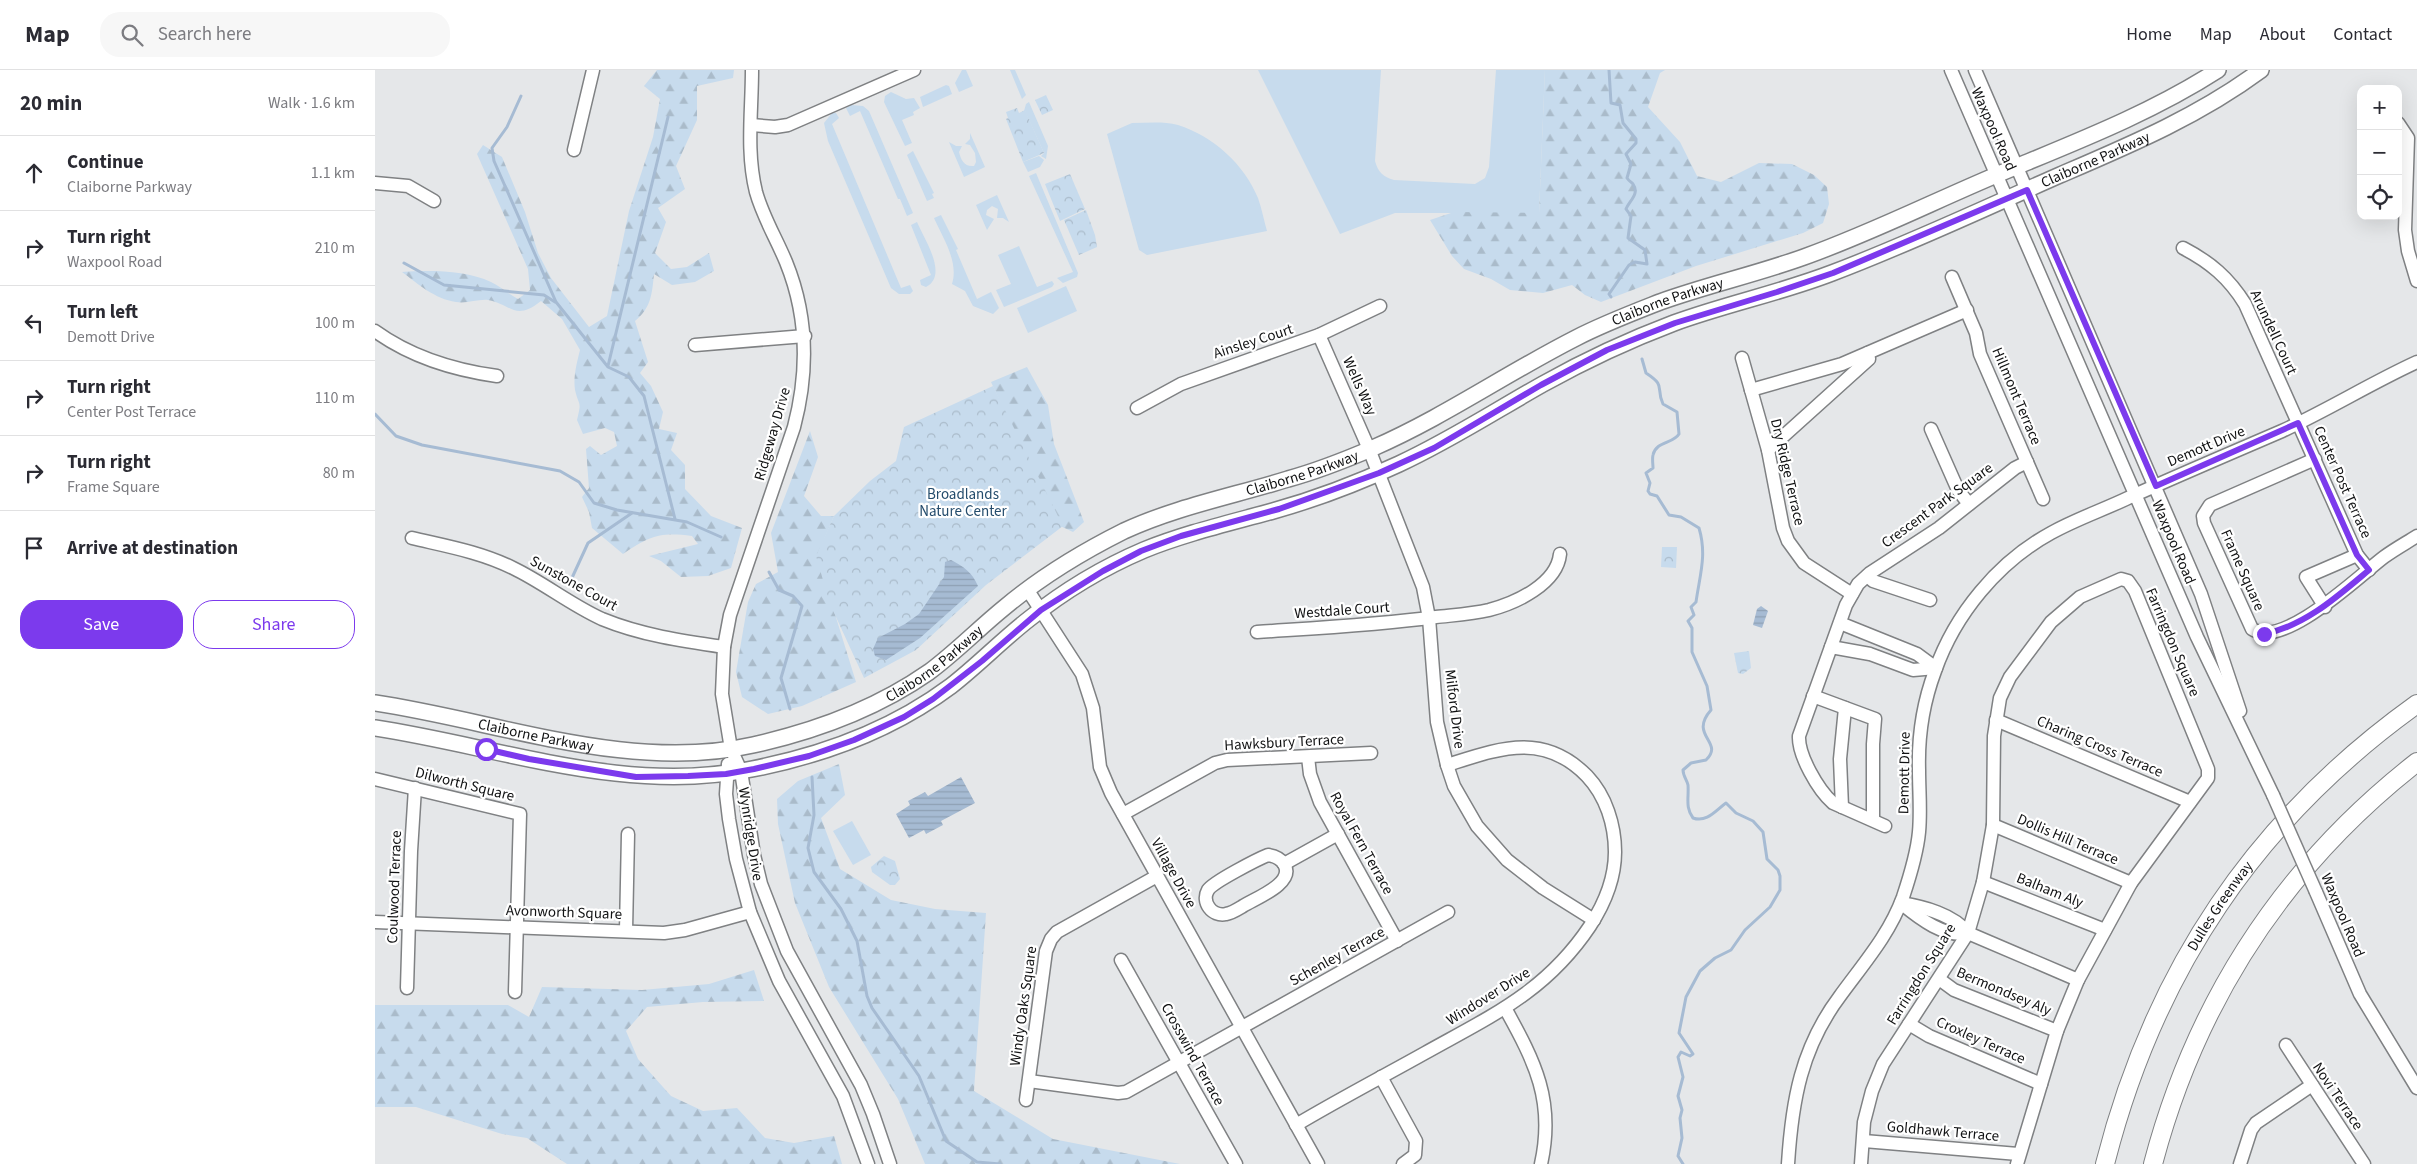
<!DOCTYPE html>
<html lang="en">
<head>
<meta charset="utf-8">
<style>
  body { margin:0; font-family:"Source Sans 3",sans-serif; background:#f7f7f7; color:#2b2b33 }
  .controls { position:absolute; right:15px; top:15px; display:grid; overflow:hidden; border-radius:10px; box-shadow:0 5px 20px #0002 }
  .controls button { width:45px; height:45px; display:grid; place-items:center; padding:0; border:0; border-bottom:1px solid #e1e1e2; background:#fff; color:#2b2b33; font:25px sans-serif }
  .stop { position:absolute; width:15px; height:15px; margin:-11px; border:4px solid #7c3aed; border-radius:50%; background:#fff }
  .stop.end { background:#7c3aed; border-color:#fff; box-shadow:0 1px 5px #0008 }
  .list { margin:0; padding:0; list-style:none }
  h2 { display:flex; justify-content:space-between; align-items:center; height:65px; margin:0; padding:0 20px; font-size:21px }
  h2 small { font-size:16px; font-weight:400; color:#7c7c81 }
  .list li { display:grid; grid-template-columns:32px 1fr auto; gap:15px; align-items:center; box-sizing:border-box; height:75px; padding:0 20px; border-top:1px solid #e1e1e2 }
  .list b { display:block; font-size:19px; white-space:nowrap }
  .list p { margin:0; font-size:16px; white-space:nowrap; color:#7c7c81 }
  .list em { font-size:16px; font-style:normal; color:#7c7c81 }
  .actions { display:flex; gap:10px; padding:15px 20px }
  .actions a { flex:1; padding:11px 0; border:1px solid #7c3aed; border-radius:20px; text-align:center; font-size:18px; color:#7c3aed }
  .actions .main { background:#7c3aed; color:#fff }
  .icon { flex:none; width:28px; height:28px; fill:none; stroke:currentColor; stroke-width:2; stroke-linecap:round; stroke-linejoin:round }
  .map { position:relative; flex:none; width:2042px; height:1094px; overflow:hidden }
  header { display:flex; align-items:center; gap:30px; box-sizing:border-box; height:70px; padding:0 25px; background:#fff; border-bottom:1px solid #e1e1e2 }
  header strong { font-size:24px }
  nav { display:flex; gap:28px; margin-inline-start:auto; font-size:18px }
  .search { width:350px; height:45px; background:#f7f7f7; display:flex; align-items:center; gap:12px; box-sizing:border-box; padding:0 18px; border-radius:20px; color:#7c7c81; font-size:19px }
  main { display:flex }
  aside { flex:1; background:#fff }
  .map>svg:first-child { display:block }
  .grass { fill:#c7dbed }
  .forest { fill:url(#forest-firs) }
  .park { fill:url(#park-crowns) }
  .water { fill:url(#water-rules) }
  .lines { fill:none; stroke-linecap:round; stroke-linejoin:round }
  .stream { stroke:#a6bbd3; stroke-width:3 }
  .minor-casing { stroke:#7f8183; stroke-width:15 }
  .major-casing { stroke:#7f8183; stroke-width:18 }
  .highway-casing { stroke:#7f8183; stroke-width:20 }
  .minor { stroke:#fff; stroke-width:12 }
  .major { stroke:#fff; stroke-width:15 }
  .highway { stroke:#fff; stroke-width:18 }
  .minor-bridge-casing { stroke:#7f8183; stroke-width:15; stroke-linecap:butt }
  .minor-bridge { stroke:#fff; stroke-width:12 }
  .route { stroke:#7c3aed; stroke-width:6 }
  .labels { text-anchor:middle; stroke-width:4.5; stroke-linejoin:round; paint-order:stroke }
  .street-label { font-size:15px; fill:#111213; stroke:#fff }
  .park-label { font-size:15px; fill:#244c6c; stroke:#fff }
</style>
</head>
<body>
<header>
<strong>Map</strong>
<div class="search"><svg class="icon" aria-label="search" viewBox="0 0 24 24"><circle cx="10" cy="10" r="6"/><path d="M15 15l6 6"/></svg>Search here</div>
<nav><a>Home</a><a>Map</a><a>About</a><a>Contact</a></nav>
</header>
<main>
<aside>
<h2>20 min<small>Walk · 1.6 km</small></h2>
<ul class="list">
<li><svg class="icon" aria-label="ahead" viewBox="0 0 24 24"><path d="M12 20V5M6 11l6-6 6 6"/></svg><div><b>Continue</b><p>Claiborne Parkway</p></div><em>1.1 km</em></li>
<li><svg class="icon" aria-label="right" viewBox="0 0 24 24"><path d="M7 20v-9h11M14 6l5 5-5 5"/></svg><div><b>Turn right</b><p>Waxpool Road</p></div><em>210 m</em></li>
<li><svg class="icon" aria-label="left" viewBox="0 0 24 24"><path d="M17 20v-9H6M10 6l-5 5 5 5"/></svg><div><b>Turn left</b><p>Demott Drive</p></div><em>100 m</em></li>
<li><svg class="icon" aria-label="right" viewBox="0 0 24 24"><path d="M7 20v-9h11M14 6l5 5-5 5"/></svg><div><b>Turn right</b><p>Center Post Terrace</p></div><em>110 m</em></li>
<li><svg class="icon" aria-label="right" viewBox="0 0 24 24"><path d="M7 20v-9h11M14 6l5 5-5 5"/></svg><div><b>Turn right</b><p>Frame Square</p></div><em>80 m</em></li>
<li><svg class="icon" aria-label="arrive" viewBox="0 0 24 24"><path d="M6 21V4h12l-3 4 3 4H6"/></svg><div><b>Arrive at destination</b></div></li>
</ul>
<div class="actions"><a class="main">Save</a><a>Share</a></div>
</aside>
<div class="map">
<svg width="2042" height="1094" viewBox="0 0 2042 1094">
  <defs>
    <pattern id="forest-firs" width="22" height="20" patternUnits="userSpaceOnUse" patternTransform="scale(1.25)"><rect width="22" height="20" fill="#c7dbed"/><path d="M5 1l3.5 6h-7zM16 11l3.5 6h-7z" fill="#aabbca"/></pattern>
    <pattern id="park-crowns" width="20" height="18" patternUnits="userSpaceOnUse" patternTransform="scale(1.25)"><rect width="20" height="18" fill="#c7dbed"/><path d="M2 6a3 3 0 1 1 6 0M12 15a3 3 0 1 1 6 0" fill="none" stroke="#aabbca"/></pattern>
    <pattern id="water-rules" width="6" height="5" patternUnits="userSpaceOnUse" patternTransform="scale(1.25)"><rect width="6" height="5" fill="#a6bbd3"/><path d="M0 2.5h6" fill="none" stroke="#8ea0b4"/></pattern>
  </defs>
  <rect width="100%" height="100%" fill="#e5e7e9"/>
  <g class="grass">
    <polygon points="587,0 591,0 598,16 584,22 580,13"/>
    <polygon points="630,0 640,0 651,25 647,29 635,0"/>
    <path d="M883,0H1006L1000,91C1003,102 1008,107 1019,110L1100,114L1110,108L1114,97L1121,0H1170L1164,143H1020L965,164Z"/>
    <polygon points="571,15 574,16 577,24 548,37 545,27"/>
    <polygon points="516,22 531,29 539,28 545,38 538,42 539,45 527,50 537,73 530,76 509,32 510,26"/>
    <polygon points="654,32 673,76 671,89 666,86 669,83 650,41 649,41 651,34"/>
    <polygon points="476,35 488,36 494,41 538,143 532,146 525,129 523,129 485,41 475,46 471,38"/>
    <polygon points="457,43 461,43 464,48 457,54 526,218 535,215 538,221 535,224 524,224 516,218 453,71 449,53"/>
    <path d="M757,53C772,53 788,51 803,55C838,66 869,94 883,128C887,139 889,151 892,161L772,185L764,180L732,64Z"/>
    <path d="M595,63L610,97L589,107L574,72L581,76H587L584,82C586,90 589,97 599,96L601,92L600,83L595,75L590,74L595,69Z"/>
    <polygon points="538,81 559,123 557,124 559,128 552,131 532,85"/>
    <polygon points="664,86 669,90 665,97 653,102 648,92"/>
    <polygon points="661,103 703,203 702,207 688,213 682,208 698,202 654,106"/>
    <polygon points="622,125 634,152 628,148 622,148 623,139 617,136 612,140 611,145 619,149 612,160 601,135"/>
    <path d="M566,145L583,179L581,180L602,229L616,222L624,238L618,244L598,236L590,221L577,214C584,192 568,168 559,148Z"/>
    <path d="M542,152C549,169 574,205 551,217L546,215L545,210L556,205L536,155Z"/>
    <polygon points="644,176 662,217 677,211 679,214 677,217 629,237 621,220 636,214 623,185"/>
    <polygon points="691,216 702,241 653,263 642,238"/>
    <polygon points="477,751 496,785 478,795 458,761"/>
  </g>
  <g class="forest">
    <path d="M282,0H359L358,8L322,16V50L301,96L310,119L283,138L291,152L280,183L296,199L312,197L334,183L339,201L320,212L297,215L279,204C277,224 276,238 260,251L273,292L265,303L276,316L288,342L284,359L302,363L296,380L310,395V419L336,446L367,458L356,498L333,506L306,507L286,491L274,486L323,474L317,466C284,462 275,466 248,484L217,458L214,442L207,427L214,418L211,379L215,376L226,385L242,376L239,362L230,358L208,364L202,350C207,330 204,337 200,320C198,307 202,292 205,280L187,249L166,231C140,252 136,234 113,230C103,229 91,234 81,232C60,229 43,214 27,202C54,200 91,200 116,212C126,217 134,224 143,229L155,220L153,199L102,84L108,75L127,87L150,142L163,183L176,208L214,257L232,246L254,141L278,67L285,29L269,16Z"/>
    <polygon points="1170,0 1290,0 1285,3 1273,37 1305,72 1322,106 1346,112 1384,93 1417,94 1439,105 1452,117 1454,134 1448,153 1428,163 1321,196 1226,232 1210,225 1197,215 1168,223 1135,220 1116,209 1089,199 1077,186 1055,150 1079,142 1164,143"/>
    <polygon points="652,297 673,335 679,374 709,452 698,462 683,455 616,312"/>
    <polygon points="435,361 443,387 429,426 446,446 459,446 442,486 481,612 427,636 393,644 367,627 361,602 373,532 381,514 403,502 396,463"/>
    <polygon points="464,694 470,725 446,748 465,799 516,830 560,839 611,843 599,1021 678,1069 805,1094 550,1094 523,1029 454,917 420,833 403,754 402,729 423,711"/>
    <polygon points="379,900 389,931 328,932 272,937 251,961 263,989 296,1026 328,1041 362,1038 390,1068 419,1073 459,1066 467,1094 192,1094 152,1068 127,1064 41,1037 0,1037 0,935 133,935 154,947 167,917 267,920 334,914"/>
  </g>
  <g class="park">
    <polygon points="671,25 678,40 667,45 660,30"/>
    <polygon points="642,38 644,43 650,40 669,83 648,92 631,49 633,48 631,42"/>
    <polygon points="695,104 710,139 685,151 670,114"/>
    <polygon points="711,140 720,165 722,177 704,185 689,150"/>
    <polygon points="618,316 688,456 611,515 541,580 489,608 455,534 441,486 459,446 495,411 521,391 529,357"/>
    <polygon points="1287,477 1302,477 1301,498 1286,497"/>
    <polygon points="1374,581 1376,598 1368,604 1363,603 1359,583"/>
    <polygon points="509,786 520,791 525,809 520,815 515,815 497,802 496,797"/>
  </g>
  <g class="water">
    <path d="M576,490C589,497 597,502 603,516L545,568L511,590L500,586L498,579L503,568L530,554L544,544L569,507L570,492Z"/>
    <polygon points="1386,536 1393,541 1387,558 1378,555 1382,539"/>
    <polygon points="586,707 600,733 566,751 568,755 551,764 549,760 534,768 521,744 535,735 533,731 550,722 553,726"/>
  </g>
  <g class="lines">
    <g class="stream">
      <path d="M1234,0L1236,33L1245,35L1248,53L1261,69V73L1251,84L1256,94L1252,108C1254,111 1256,112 1258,114C1265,124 1254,131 1251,139L1256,146L1253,168L1270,180L1272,194L1260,192L1254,195L1234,224L1236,227"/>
      <polyline points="146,26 132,57 117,78 119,91 181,232 233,297 254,307 269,326 300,449"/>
      <polyline points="29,193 69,215 169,225 180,232"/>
      <path d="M1267,289L1271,303C1292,317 1280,316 1288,334L1302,342L1304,364C1298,374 1281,371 1278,385C1277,389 1278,394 1278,398L1271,403L1275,413L1273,421L1275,424L1282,426L1294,445L1306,447L1324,458C1332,485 1325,504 1321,532L1316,537L1319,545L1313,551L1317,558V582L1332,616L1336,640C1313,666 1350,672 1331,690L1316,693L1308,700C1308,706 1312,710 1313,715C1314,728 1310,737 1318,748C1332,753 1341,740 1351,733L1361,743L1378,751L1388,762L1392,789L1403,800L1405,806V820L1395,837L1370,860L1356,880L1340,888L1325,901L1311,927L1304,963L1318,984L1315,986L1306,982L1303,987L1308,1007L1303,1026L1307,1040L1305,1048L1307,1068L1303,1086L1308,1094"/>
      <polyline points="233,296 293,47"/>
      <polyline points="0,344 21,366 47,375 185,401 204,412 219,433 242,440 312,452 346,467"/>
      <polyline points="394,502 404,520 418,526 427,536 406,608 415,639"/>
      <polyline points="196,510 213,473 257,443"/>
      <polyline points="437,707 439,745 433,778 439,802 466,839 482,871 492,926 497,938 544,1006 571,1071 602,1092 625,1094"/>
    </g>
    <defs>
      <g id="minor">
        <path d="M377,0C377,41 371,82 381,122C388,147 401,168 411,192C433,246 434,300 419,357L355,545L349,577L347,624L356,679L366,701L379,785L386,814L412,881L486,1015L498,1044L515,1094"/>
        <polyline points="1576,0 1822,567 1898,725"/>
        <polyline points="1600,0 1826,524 1865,641"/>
        <polyline points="2023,53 2033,68 2030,160 2033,181 2042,211"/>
        <polyline points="376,55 400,57 413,55 539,0"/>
        <polyline points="199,80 218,0"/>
        <polyline points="0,113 33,116 59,131"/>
        <path d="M1808,178C1835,192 1854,208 1870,234L1982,485L1994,500"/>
        <polyline points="1577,207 1601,263 1605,284 1668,429"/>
        <path d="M0,261C36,287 79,300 122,306"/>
        <polyline points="944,265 994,379 1048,517 1054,548 1062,652 1072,695 1079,716 1102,756 1132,790 1168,818 1219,850"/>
        <polyline points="320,275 430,266"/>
        <polyline points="1367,288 1393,380 1408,458 1413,471 1429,493 1477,524"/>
        <polyline points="1376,320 1467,294 1592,240"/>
        <polyline points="762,338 806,314 944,265 1005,236"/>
        <polyline points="1556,359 1583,420 1594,434"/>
        <polyline points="1393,380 1494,289 1493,283"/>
        <path d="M1940,389L1835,435L1828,446L1829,453L1877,559C1908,580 1985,505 2009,487C2020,479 2031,473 2042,466"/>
        <path d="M37,468C71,476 106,482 138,498C169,513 196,535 227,549C266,565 307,571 349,577"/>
        <polyline points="1492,506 1498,511 1555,530"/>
        <polyline points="652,519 707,604 718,638 725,697 736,723 943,1094"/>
        <polyline points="1950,537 1931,507 1982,485"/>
        <path d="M882,562C942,558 1002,555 1061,547C1079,545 1097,544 1114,540C1141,533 1182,514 1185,484"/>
        <polyline points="1456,577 1495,584 1538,600 1561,598 1542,584 1465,553"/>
        <polyline points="1438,626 1500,649 1498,674 1498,750"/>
        <polyline points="1621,650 1815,732"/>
        <polyline points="933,687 935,704 945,732 1022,871"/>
        <polyline points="353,694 351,724 354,749 361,789 375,842 404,911 468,1026 493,1094"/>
        <polyline points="0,709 145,744 140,922"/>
        <polyline points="1467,737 1465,689 1470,638"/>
        <polyline points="748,744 840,693 852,690 996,683"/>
        <polyline points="1618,755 1756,813"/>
        <path d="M1510,756L1458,733C1443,720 1423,685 1424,666L1471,535L1483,514L1495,503L1564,458L1640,398L1652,392"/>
        <path d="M893,785C900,786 905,788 909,794C921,813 881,828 868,836C863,839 857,843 851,844C837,847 826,832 833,820C838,812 883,789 893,785Z"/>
        <polyline points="909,794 963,764"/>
        <polyline points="1608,812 1730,860"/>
        <polyline points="1941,822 1985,924 2042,1018"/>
        <path d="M1526,833C1549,837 1578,844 1593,863L1703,910"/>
        <path d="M1527,834C1545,849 1570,868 1593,863"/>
        <polyline points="0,852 289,863 310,860 375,842"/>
        <polyline points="251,860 253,764"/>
        <polyline points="746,890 861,1094"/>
        <polyline points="1564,909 1579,920 1682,961"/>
        <polyline points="32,918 36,781 40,718"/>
        <path d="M1130,938C1160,992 1180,1031 1166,1094"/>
        <polyline points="1534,954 1554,966 1666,1014"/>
        <polyline points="1911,975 1989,1094"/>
        <polyline points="1006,1007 1041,1071 1040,1085 1028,1094"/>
        <polyline points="654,1011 743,1023 751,1022 1073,842"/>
        <polyline points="651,1030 671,881 676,869 682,862 782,806"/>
        <path d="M921,1055C963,1030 1007,1007 1050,983C1116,946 1171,922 1215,856C1230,833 1240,809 1240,782C1240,755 1231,726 1212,706C1168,661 1123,679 1072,695"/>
        <polyline points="1489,1071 1643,1084"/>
        <path d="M1413,1094C1417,1031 1426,978 1465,926C1489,893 1514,865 1528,827C1535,806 1542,784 1544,762C1546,741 1544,721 1544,700C1543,666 1548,633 1560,601C1580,544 1623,492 1676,463C1701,449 1728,440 1753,428C1804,405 1856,383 1907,361C1953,340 1996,313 2042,292"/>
        <polyline points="1486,1094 1489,1052 1497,1021 1508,994 1593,863 1608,812 1618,755 1619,666 1625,628 1635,607 1676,552 1705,527 1746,509 1753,511 1760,521 1833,699 1833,708 1756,813 1703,910 1682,961 1642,1094"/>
        <polyline points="1865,1094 1876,1060 1881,1053 1937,1015"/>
      </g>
      <g id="major">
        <path id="s1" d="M0,633C122,651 254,703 378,675C441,661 501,639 554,602C581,582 604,558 630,537C667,506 707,482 749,461C801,437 858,426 913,409C942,401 970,390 998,378C1069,347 1132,303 1201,268C1228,254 1257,243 1285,232C1332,215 1382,204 1429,187C1502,161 1571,125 1643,96C1711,68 1781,40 1843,0"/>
        <path id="s2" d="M0,658C125,677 250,725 377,699C449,685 517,660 576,616C603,595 627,570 654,549C689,521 729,497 769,480C811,463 855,453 898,441C941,429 983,413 1024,394C1074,371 1120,341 1168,314C1211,290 1254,270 1299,253C1351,234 1405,223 1457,203C1534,174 1610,138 1685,105C1755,75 1824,46 1886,0"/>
      </g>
      <g id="highway">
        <path id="s3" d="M1730,1094C1779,901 1880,750 2042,634"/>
        <path d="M1778,1094C1821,931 1909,796 2042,692"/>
      </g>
    </defs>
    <use href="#minor" class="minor-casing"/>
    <use href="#major" class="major-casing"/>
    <use href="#highway" class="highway-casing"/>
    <use href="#minor" class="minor"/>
    <use href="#major" class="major"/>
    <use href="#highway" class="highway"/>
    <defs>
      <polyline id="minor-bridge" points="1898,725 1941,822"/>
    </defs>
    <use href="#minor-bridge" class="minor-bridge-casing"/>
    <use href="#minor-bridge" class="minor-bridge"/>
  </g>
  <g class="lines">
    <path class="route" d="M111,679L154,689L261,707L313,706L351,704L379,699L434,686L479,670L529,647L558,629L607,591L666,540L728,501L766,481L806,466L904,439L1004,403L1059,378L1166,315L1232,280L1300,253L1402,222L1458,203L1652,120L1781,416L1923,353L1982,485L1994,500C1963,526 1930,556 1889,564"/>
  </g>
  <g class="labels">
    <g class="street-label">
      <text transform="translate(1619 59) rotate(66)" y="5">Waxpool Road</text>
      <text dy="5" stroke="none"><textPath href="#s2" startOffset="1868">Claiborne Parkway</textPath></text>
      <text dy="5" stroke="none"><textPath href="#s1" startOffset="1409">Claiborne Parkway</textPath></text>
      <text transform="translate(1899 262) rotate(65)" y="5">Arundell Court</text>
      <text transform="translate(878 271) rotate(-18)" y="5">Ainsley Court</text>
      <text transform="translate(985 316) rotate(66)" y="5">Wells Way</text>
      <text transform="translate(1642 326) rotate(67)" y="5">Hillmont Terrace</text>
      <text transform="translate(397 364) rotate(-74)" y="5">Ridgeway Drive</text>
      <text transform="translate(1831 376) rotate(-23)" y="5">Demott Drive</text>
      <text dy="5" stroke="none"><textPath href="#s1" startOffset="1004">Claiborne Parkway</textPath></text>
      <text transform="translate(1413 402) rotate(77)" y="5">Dry Ridge Terrace</text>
      <text transform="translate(1968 412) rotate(66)" y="5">Center Post Terrace</text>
      <text transform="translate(1562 435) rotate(-36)" y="5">Crescent Park Square</text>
      <text transform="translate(1799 472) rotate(67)" y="5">Waxpool Road</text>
      <text transform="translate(1868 500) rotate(66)" y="5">Frame Square</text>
      <text transform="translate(199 513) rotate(29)" y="5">Sunstone Court</text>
      <text transform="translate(967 540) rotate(-4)" y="5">Westdale Court</text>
      <text transform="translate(1798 572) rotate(67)" y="5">Farringdon Square</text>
      <text dy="5" stroke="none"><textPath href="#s1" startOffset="584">Claiborne Parkway</textPath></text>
      <text transform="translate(1080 639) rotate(83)" y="5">Milford Drive</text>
      <text dy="5" stroke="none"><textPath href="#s1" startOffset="164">Claiborne Parkway</textPath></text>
      <text transform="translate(909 672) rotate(-3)" y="5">Hawksbury Terrace</text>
      <text transform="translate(1725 676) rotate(23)" y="5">Charing Cross Terrace</text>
      <text transform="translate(1529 703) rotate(-89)" y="5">Demott Drive</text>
      <text transform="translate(90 714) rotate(14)" y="5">Dilworth Square</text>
      <text transform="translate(376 764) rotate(81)" y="5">Wynridge Drive</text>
      <text transform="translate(1693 769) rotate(23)" y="5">Dollis Hill Terrace</text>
      <text transform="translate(987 773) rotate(61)" y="5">Royal Fern Terrace</text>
      <text transform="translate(799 803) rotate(61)" y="5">Village Drive</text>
      <text transform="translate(19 817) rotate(-88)" y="5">Coulwood Terrace</text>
      <text transform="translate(1675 820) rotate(22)" y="5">Balham Aly</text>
      <text dy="5" stroke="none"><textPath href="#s3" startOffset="284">Dulles Greenway</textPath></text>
      <text transform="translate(189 842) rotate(2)" y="5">Avonworth Square</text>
      <text transform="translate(1968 845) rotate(67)" y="5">Waxpool Road</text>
      <text transform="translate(962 886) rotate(-29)" y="5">Schenley Terrace</text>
      <text transform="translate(1546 904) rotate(-58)" y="5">Farringdon Square</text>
      <text transform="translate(1629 921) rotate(23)" y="5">Bermondsey Aly</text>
      <text transform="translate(1113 926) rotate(-32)" y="5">Windover Drive</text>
      <text transform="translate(648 936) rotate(-82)" y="5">Windy Oaks Square</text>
      <text transform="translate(1606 970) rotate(24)" y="5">Croxley Terrace</text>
      <text transform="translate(818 984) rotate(61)" y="5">Crosswind Terrace</text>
      <text transform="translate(1963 1026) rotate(56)" y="5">Novi Terrace</text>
      <text transform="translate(1568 1061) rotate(5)" y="5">Goldhawk Terrace</text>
    </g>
    <g class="park-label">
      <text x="588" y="429">Broadlands<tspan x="588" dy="17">Nature Center</tspan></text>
    </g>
  </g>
</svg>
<div class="controls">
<button>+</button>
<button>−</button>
<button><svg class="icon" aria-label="locate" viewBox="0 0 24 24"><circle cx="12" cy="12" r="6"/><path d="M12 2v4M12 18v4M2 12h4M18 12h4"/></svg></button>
</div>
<div class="stop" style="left:111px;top:679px"></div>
<div class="stop end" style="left:1889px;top:564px"></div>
</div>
</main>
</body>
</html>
